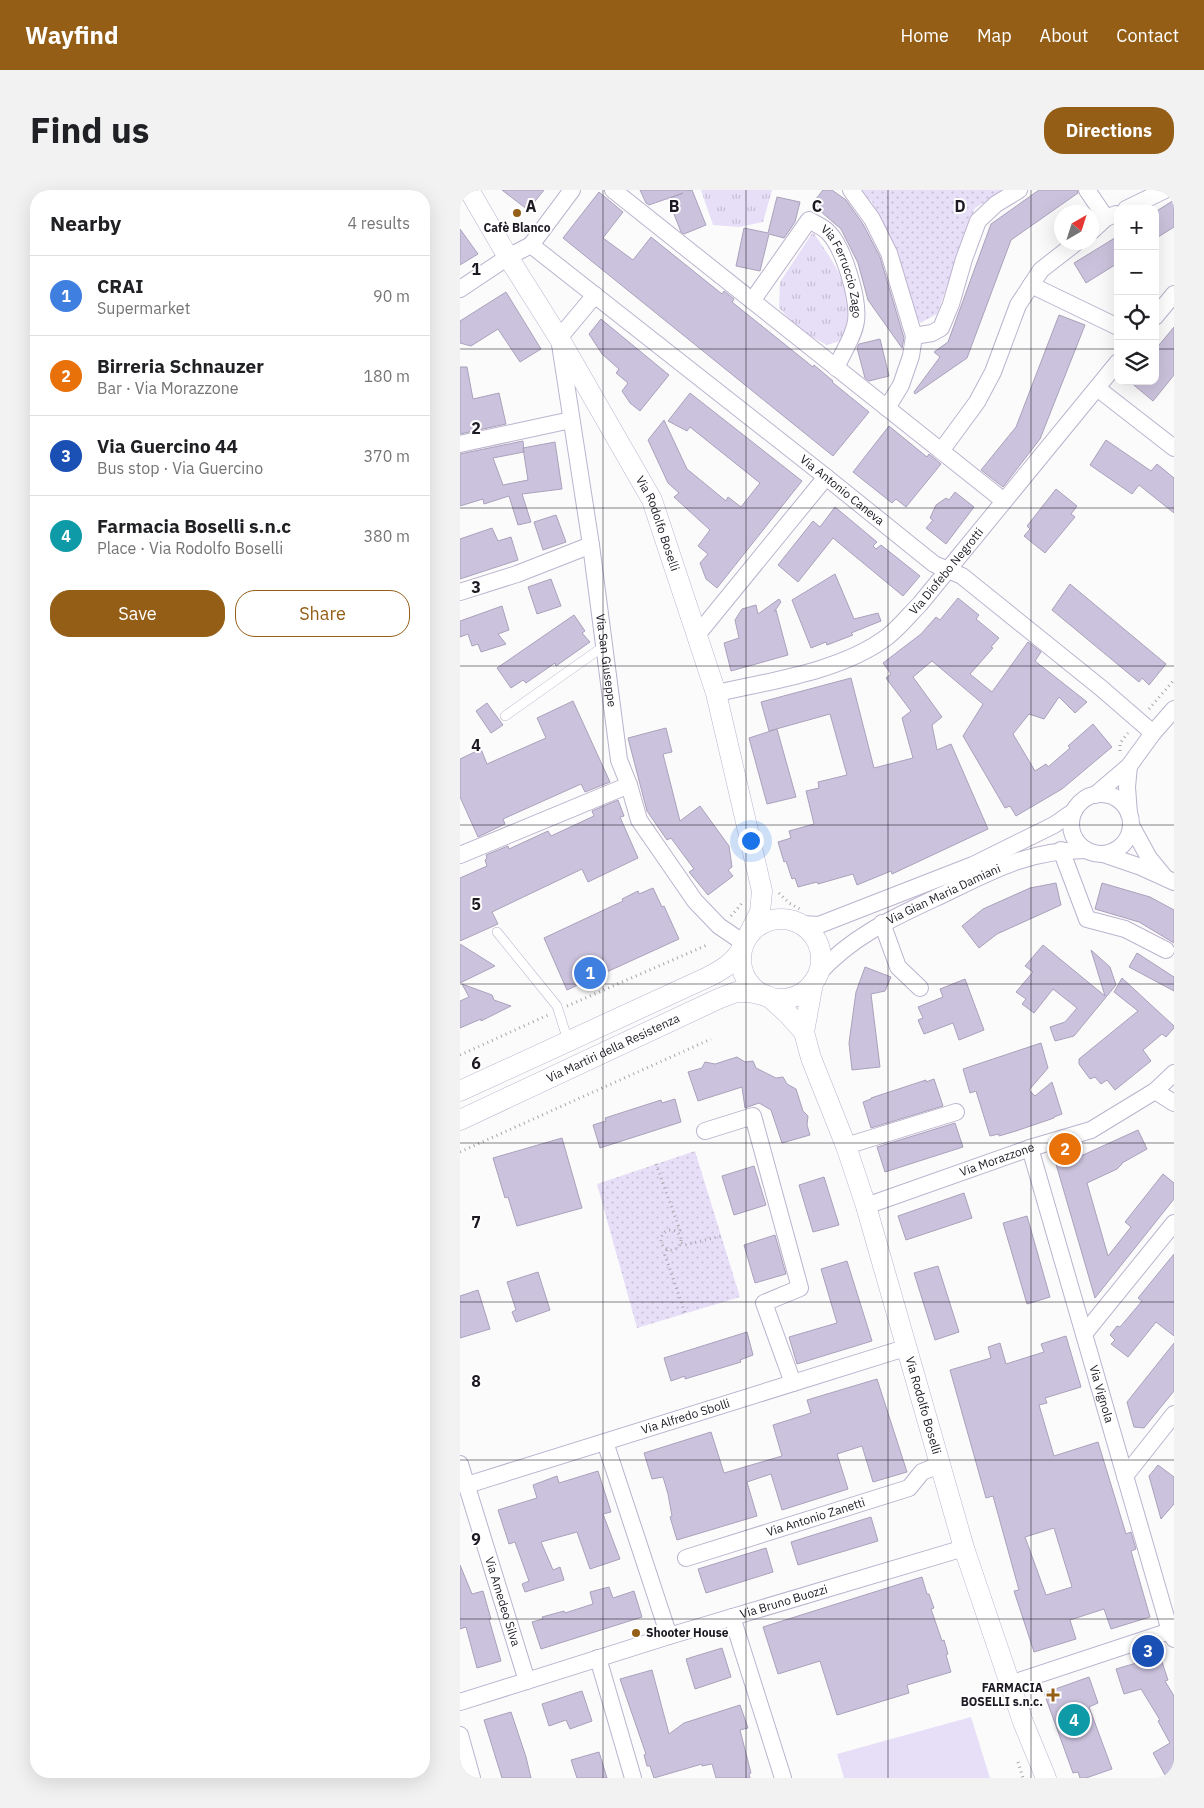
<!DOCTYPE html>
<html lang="en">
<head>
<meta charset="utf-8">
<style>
  body { margin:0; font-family:"IBM Plex Sans",sans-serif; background:#f2f2f2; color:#202124 }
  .controls { position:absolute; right:15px; top:15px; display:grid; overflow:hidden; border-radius:10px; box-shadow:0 5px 20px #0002 }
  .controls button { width:45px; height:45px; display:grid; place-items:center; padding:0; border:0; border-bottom:1px solid #e0e0e0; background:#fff; color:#202124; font:25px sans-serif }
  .compass { position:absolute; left:594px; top:15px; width:45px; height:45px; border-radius:50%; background:#fff; box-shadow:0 5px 20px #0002; rotate:39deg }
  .you { position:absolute; left:290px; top:650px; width:18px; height:18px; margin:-12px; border:4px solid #fff; border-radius:50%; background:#1a73e8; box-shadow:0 0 0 8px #1a73e833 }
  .badge { display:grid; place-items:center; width:32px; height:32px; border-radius:50%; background:#945e16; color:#fff; font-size:16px; font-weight:700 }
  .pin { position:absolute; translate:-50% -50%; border:2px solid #fff; box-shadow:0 1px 5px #0006 }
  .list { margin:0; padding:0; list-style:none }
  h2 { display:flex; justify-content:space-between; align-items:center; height:65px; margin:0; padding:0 20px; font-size:21px }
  h2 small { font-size:16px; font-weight:400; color:#757577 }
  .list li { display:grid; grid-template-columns:32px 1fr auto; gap:15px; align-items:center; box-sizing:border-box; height:80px; padding:0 20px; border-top:1px solid #e0e0e0 }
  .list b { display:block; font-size:19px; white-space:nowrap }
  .list p { margin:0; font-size:16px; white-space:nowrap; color:#757577 }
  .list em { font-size:16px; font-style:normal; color:#757577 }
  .actions { display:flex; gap:10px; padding:15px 20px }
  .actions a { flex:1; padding:11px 0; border:1px solid #945e16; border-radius:20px; text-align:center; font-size:18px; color:#945e16 }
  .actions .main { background:#945e16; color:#fff }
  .icon { flex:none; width:28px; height:28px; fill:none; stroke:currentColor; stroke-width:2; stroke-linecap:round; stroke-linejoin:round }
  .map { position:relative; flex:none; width:714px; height:1588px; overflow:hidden; border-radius:20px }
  header { display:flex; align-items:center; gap:30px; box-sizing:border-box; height:70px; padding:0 25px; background:#945e16; color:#fff }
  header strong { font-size:24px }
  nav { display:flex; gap:28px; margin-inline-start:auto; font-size:18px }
  .intro { display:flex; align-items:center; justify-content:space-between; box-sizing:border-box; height:120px; padding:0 30px }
  h1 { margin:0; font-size:35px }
  .button { padding:12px 22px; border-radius:20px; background:#945e16; color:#fff; font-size:18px; font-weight:700 }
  main { display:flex; gap:30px; padding:0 30px }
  aside { flex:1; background:#fff; border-radius:20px; box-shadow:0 5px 20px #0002 }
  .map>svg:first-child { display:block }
  .grass { fill:url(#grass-tufts) }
  .park { fill:url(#park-dots) }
  .garden { fill:#e7dff8 }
  .building { fill:#cbc2dd; stroke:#aaa1bb; fill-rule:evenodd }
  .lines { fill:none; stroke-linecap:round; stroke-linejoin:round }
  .service-casing { stroke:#bcb3ce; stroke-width:10 }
  .minor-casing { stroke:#bcb3ce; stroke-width:18 }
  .tertiary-casing { stroke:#bcb3ce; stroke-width:21 }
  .path { stroke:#a9a7ab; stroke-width:3; stroke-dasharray:1 4; stroke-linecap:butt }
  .service { stroke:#fff; stroke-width:9 }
  .minor { stroke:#fff; stroke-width:16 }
  .tertiary { stroke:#fff; stroke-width:20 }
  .grid { fill:none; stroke:#1e1a24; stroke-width:1; stroke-opacity:0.55 }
  .poi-dot { fill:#945e16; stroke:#fff; stroke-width:2 }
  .labels { text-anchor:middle; stroke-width:4; stroke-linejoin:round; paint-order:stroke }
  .poi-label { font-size:12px; font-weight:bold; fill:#1e1a24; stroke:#fff }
  .street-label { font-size:12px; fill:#1e1a24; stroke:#fff }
  .grid-label { font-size:16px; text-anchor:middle; font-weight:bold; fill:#1e1a24; stroke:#fff; stroke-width:4; stroke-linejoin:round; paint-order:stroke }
</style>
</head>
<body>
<header>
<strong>Wayfind</strong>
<nav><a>Home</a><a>Map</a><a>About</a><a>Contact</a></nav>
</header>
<div class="intro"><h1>Find us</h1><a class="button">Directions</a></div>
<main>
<aside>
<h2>Nearby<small>4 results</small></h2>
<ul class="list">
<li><span class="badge" style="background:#3f7fe0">1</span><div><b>CRAI</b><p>Supermarket</p></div><em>90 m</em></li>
<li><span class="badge" style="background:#e8710a">2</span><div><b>Birreria Schnauzer</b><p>Bar · Via Morazzone</p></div><em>180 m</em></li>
<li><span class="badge" style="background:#1a4fb4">3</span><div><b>Via Guercino 44</b><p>Bus stop · Via Guercino</p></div><em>370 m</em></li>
<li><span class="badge" style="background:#0f9aa8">4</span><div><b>Farmacia Boselli s.n.c</b><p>Place · Via Rodolfo Boselli</p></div><em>380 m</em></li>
</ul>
<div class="actions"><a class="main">Save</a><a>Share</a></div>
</aside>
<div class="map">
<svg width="714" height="1588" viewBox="0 0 714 1588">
  <defs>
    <pattern id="grass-tufts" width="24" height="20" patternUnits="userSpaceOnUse" patternTransform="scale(1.25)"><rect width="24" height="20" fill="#e7dff8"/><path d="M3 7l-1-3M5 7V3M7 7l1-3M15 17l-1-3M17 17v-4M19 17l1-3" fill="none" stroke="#c6bfd4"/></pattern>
    <pattern id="park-dots" width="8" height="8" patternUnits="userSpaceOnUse" patternTransform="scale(1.25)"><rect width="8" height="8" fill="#e7dff8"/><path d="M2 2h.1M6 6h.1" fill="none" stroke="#c6bfd4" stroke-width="1.8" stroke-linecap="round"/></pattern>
  </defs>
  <rect width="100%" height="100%" fill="#fbfbfb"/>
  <g class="grass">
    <polygon points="241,0 312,0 303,32 279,37 253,35"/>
    <path d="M353,42C369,66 392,95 388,127C387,135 384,142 383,150L367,155L341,141L319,118L320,92Z"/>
  </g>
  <g class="park">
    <polygon points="400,0 545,0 515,18 477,124 460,133 412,12"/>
    <polygon points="235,961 280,1107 177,1138 137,994"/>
  </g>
  <polygon class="garden" points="511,1527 530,1588 384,1588 377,1564"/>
  <g class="building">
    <polygon points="42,0 84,0 68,20"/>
    <polygon points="180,0 226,0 227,1 232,0 246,35 224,44 221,42 208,9 223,3 189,15 186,13"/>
    <polygon points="363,0 372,0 386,10 403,34 420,67 444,148 442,158 408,110 398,73 381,39 352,14"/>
    <polygon points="579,0 617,0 618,3 551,50 507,168 455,204 454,202 480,167 474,162 488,152 531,34"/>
    <polygon points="139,2 163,22 143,48 173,70 191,47 262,104 264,101 274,109 272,112 353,177 354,175 373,191 372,192 409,222 373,266 103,48"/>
    <polygon points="317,7 340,12 335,32 324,48 309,44 300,81 276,76 284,38 308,43"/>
    <polygon points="714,10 714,37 695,49 695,22"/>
    <polygon points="0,39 18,64 0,75"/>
    <polygon points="658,46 658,73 626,93 614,73"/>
    <polygon points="46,102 81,159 60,172 38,139 11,156 0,153 0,131"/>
    <polygon points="599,125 625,135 580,249 543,297 521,280 556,237"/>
    <polygon points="141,129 209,185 180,221 170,213 162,201 168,193 156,183 159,179 142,164 129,144"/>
    <polygon points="714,137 714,185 693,211 669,191 695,191 695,160"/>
    <polygon points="420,149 429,186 409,191 405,188 397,158 399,154"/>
    <polygon points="0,177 7,177 13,209 39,203 46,234 0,244"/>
    <polygon points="230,203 342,291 257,398 246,389 240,373 248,364 238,356 250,340 214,307 219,303 208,293 188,250 204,230 227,279 266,311 268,307 281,317 300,293 230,237 227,241 208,231"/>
    <polygon points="429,236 467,267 469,264 481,274 446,317 436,309 432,313 393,282"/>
    <polygon points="646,250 691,281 697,274 714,288 714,323 679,295 672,304 630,275"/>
    <polygon points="63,251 64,262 33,268 43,295 68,290 63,258 95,252 102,299 62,304 71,332 58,335 49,306 24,314 23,309 0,316 0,264"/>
    <polygon points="596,299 617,316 611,324 615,327 585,363 564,346 570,339 567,336"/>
    <polygon points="495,302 514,317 486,354 466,338 473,330 470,328 476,315 486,308 489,310"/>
    <polygon points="375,317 417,352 413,356 416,359 421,355 460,386 443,406 373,348 338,392 318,375 353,331 360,337"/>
    <polygon points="96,325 106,352 83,360 74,332"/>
    <polygon points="32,338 38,351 51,347 58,370 0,389 0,349"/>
    <polygon points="375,384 394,429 418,423 421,431 391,443 393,445 367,455 366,452 351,458 332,410"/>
    <polygon points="91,389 101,416 77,424 68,397"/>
    <polygon points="610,394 706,474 689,495 682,488 679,492 592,420"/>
    <polygon points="498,408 519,425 516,429 539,448 531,457 533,458 510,484 532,502 568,452 581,462 575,471 627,512 615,523 599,507 584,529 569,524 553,544 575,581 586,574 588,577 610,558 608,556 633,534 652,557 602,599 556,626 550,616 545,618 503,546 523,514 472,471 453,487 482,527 472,535 477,560 491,554 528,639 432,684 431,681 397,695 393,684 358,694 357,692 338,697 335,688 332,689 326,671 324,672 318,652 331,648 329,641 354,634 346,601 359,598 358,592 387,585 370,524 309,541 301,512 391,488 414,578 453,568 442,528 451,521 426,488 431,484 423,473 461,444 476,427 480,430"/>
    <polygon points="319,409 321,412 314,422 316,420 328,465 271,481 264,453 279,448 275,430 282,419 296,415 298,424"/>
    <polygon points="42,416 49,440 38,444 46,454 21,462 18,454 12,456 8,444 0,447 0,431"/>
    <polygon points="114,425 125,441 122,443 130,452 96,476 95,473 66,493 63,490 51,498 37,478"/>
    <polygon points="113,511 150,592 125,602 121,594 43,629 45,634 18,647 0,607 0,569 21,559 27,574 86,548 77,528"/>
    <polygon points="27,513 43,535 31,543 16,521"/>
    <polygon points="206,538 212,562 203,564 220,631 240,616 269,656 272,677 268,680 273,686 248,705 229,682 234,679 211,648 207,650 187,621 168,548"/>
    <polygon points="317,539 336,607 307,614 289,548"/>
    <polygon points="158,610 164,626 160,627 178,668 128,692 122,679 32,722 38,734 0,751 0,688 27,676 25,670 27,668 26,665 48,656 49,659 88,641 91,646 134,626 132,621"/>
    <polygon points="596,693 601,715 537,744 519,758 502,736 523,719 570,698"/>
    <polygon points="642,693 690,707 714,720 714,753 679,732 635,719"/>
    <polygon points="193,698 202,717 204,716 219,749 107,800 84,748 163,711 162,709 178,701 179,704"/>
    <polygon points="0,754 35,776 0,793"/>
    <polygon points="583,755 645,806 631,760 650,777 656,795 614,846 595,851 590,837 605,832 617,818 593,799 574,823 562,814 566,809 556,802 573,782 565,776"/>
    <polygon points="677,763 714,787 714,801 669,777"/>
    <polygon points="405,777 431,787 425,801 411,804 420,877 392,880 389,853 396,802"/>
    <polygon points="662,788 714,836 714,838 706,847 702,844 683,860 691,871 655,900 647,890 641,894 635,887 630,889 619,874 619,869 678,821 654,802"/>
    <polygon points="505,789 524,840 499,850 493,833 464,844 458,830 463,828 458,817 483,807 480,799"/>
    <polygon points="2,794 32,805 34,810 51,816 21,831 21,829 0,838 0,811 9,807"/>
    <polygon points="581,853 588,878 569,900 575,906 592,892 602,924 594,927 594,928 556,941 539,946 539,944 530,946 516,901 510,903 503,879"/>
    <polygon points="277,867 285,872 293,871 296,878 316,888 323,887 327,894 336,899 343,921 348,926 347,935 350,945 322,953 311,920 299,913 285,918 282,897 238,911 228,882 242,878 245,872 255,874"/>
    <polygon points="474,889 483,916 411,938 403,912 411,909 411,908 466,890 466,892"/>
    <polygon points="215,909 221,932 140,958 133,935 146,931 145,928 201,910 202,913"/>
    <polygon points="495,933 503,957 425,982 417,957"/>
    <polygon points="678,940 687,959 662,973 662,974 657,979 627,993 648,1066 671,1037 665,1032 703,984 714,993 714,1009 635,1108 596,974 612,970"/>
    <polygon points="102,948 122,1018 57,1036 48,1007 45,1008 33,968"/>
    <polygon points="294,976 306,1015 274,1025 262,986"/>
    <polygon points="364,987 379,1035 353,1042 339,995"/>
    <polygon points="504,1003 512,1028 446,1050 438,1026"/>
    <polygon points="567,1026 590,1107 567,1114 543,1033"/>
    <polygon points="315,1045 326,1084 295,1093 284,1055"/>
    <polygon points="714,1064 714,1146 696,1132 668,1167 651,1154 655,1150 650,1145 657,1136 660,1137 682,1111 678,1108"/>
    <polygon points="387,1071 412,1151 337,1174 329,1147 377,1133 361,1079"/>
    <polygon points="478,1076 499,1142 475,1150 454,1083"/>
    <polygon points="78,1082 90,1120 56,1132 52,1122 56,1120 47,1092"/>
    <polygon points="18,1100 30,1139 0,1148 0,1106"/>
    <polygon points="287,1142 293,1165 280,1170 281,1172 225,1189 225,1186 211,1191 204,1168"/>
    <path d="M606,1146L621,1197L585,1208L587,1213L579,1215L594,1266L638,1252L666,1344L671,1342L676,1359L671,1361L690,1427L651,1439L644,1419L610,1430L616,1449L574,1462L554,1401L559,1400L533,1306L526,1308L490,1180L531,1168L528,1157L540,1153L546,1174L584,1162L581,1154ZM594,1338L612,1397L586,1405L565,1347Z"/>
    <polygon points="714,1153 714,1201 684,1238 674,1237 667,1212"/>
    <polygon points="417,1189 447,1282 413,1292 402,1256 377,1264 388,1299 322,1320 311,1284 287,1292 297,1326 217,1350 210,1327 212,1326 208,1304 203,1287 192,1289 184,1263 251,1242 264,1283 322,1266 313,1235 351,1223 347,1210"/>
    <polygon points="698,1275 714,1287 714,1314 701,1329 689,1286"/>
    <polygon points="138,1281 151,1322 143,1324 160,1369 130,1379 117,1342 81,1352 93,1380 100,1377 104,1390 65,1402 62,1394 69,1391 55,1352 49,1354 38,1320 77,1308 73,1295 97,1286 99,1293"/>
    <polygon points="411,1327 418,1351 338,1375 331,1352"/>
    <polygon points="306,1358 313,1382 246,1403 238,1379"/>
    <polygon points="0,1375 12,1404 23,1401 31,1429 29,1429 41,1471 17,1478 6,1437 0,1439"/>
    <polygon points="462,1387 467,1404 469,1404 474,1418 471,1419 482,1451 484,1450 488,1464 486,1465 491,1482 447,1495 449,1503 377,1525 360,1471 318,1484 303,1437"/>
    <polygon points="149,1397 153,1408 174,1401 182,1427 81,1459 72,1432 83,1429 82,1427 104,1421 105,1423 133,1414 130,1402"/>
    <polygon points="262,1458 271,1487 235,1499 226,1469"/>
    <polygon points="700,1466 708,1490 705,1491 714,1506 714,1580 705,1585 693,1563 710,1553 698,1531 700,1530 681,1499 664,1504 656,1479"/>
    <polygon points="192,1480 209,1544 224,1533 280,1515 288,1538 280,1540 291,1583 289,1584 290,1588 256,1588 252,1574 242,1576 242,1574 194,1588 190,1576 187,1576 184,1565 186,1564 160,1489"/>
    <polygon points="629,1487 638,1513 629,1517 652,1579 626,1588 620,1588 618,1582 613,1583 584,1503"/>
    <polygon points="122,1501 132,1531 110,1539 106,1530 89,1536 82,1514"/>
    <polygon points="51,1522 66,1567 71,1588 42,1588 37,1572 24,1530"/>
    <polygon points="139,1562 147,1588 117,1588 111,1570"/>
  </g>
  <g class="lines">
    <defs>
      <g id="service">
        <polyline points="45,526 144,456"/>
        <polyline points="37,742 97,816 108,851"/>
      </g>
      <g id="minor">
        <polyline points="153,0 544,311"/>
        <polyline points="391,0 412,29 429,63 454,146 451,166 441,195 427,218"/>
        <polyline points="627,0 646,28"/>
        <polyline points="666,19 705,0"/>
        <polyline points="632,41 646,28 656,24"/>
        <path id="s1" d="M71,55L366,287L474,374L502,386L641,498L693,543"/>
        <polyline points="571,95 658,137"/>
        <polyline points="0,99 48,67 71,55 112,0"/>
        <path id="s2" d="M135,105L99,148L131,355L159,570L169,595L179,630L235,711L259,736L284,753"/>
        <path id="s3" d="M292,111L349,30C355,34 364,37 369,43C384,59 399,109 396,131C394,147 382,163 376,178"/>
        <polyline points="695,127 714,104"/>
        <polyline points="454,146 472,143 481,138 491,114 504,69 518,31 536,14 559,0"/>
        <polyline points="637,198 714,258"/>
        <polyline points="0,254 111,230"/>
        <polyline points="481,261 517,212 533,182 558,115 581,80 617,52"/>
        <polyline points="0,402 57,384 131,355"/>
        <polyline points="237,445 366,287"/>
        <path id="s4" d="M256,503C311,491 382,481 427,447C439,438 449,425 460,414L658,172"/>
        <polyline points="669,576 667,597 669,624"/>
        <circle cx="641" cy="634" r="30"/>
        <polyline points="635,605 669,576 693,543 714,519"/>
        <polyline points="671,635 689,668 703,685"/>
        <polyline points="601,660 627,729 665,739 706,760"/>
        <polyline points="643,664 681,677 714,692"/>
        <polyline points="0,665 169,595"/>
        <polyline points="422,733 438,777 460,798"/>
        <polyline points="342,734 359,735 513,675 594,635 614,621"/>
        <path id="s5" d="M358,784C393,745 435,727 482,705C532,681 568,660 626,660"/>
        <polyline points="695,901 714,913"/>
        <polyline points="245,941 293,926 340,1098 304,1113 333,1193"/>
        <polyline points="386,956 496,922"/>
        <path id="s6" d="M570,958L710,1441L714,1449"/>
        <path id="s7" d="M406,1016L570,958L631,940L695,901L714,883"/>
        <polyline points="624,1144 714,1033"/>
        <polyline points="145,1252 209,1446"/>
        <path id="s8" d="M0,1274L67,1491"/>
        <polyline points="665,1286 714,1224"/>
        <path id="s9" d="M7,1295L445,1158"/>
        <path id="s10" d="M226,1368L449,1298L462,1282L479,1275"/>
        <polyline points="272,1427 323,1588"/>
        <polyline points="138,1468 173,1588"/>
        <polyline points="550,1494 710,1441 714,1436"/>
        <path id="s11" d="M0,1512L209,1446L504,1358"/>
        <polyline points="0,1545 12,1588"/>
      </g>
      <g id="tertiary">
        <path id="s12" d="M9,0L48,67L99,148L192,310L256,503L302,701L300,722L288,746"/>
        <circle cx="321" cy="769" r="40"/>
        <polyline points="344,842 353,793"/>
        <path d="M0,901L248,787C262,780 275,772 282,758"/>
        <path id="s13" d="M0,930L258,809L276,802H289L308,806L328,824L344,842L351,868L386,956L406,1016L504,1358L563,1532L586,1588"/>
      </g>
    </defs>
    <use href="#service" class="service-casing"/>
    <use href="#minor" class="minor-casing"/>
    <use href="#tertiary" class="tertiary-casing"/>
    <g class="path">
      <polyline points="689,519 714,490"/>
      <polyline points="660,561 660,553 668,543"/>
      <polyline points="319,703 329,713 340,719"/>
      <polyline points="271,726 283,712"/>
      <polyline points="107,816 247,755"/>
      <polyline points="0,865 88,825"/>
      <polyline points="0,962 251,849"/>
      <polyline points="196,974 220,1040 218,1043"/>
      <circle cx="211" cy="1050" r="10"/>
      <polyline points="221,1053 225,1055 261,1046"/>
      <polyline points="207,1060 205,1065 225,1123"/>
      <polyline points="558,1572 563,1588"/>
    </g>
    <use href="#service" class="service"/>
    <use href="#minor" class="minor"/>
    <use href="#tertiary" class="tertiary"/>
  </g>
  <path class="grid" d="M143,0V1588M286,0V1588M428,0V1588M571,0V1588M0,159H658M695,159H714M0,318H714M0,476H714M0,635H714M0,794H714M0,953H714M0,1112H714M0,1270H714M0,1429H714"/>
  <g class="poi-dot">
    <circle cx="57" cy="23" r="5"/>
    <circle cx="176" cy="1443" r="5"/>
    <path d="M590.5 1497.5h5v5h5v5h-5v5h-5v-5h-5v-5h5z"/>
  </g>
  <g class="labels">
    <g class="poi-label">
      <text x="57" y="42">Cafè Blanco</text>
      <text x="186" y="1447" text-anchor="start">Shooter House</text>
      <text x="583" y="1502" text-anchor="end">FARMACIA<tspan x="583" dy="14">BOSELLI s.n.c.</tspan></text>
    </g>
    <g class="street-label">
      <text dy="4" stroke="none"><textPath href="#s3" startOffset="164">Via Ferruccio Zago</textPath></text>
      <text dy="4" stroke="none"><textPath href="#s1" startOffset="396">Via Antonio Caneva</textPath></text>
      <text dy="4" stroke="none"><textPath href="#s12" startOffset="384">Via Rodolfo Boselli</textPath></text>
      <text dy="4" stroke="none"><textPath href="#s4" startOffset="270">Via Diofebo Negrotti</textPath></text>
      <text dy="4" stroke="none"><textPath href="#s2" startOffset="382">Via San Giuseppe</textPath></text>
      <text dy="4" stroke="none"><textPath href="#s5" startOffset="150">Via Gian Maria Damiani</textPath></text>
      <text dy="4" stroke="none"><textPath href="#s13" startOffset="169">Via Martiri della Resistenza</textPath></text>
      <text dy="4" stroke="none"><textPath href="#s7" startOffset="139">Via Morazzone</textPath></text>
      <text dy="4" stroke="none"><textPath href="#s6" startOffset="256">Via Vignola</textPath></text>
      <text dy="4" stroke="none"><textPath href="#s13" startOffset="780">Via Rodolfo Boselli</textPath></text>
      <text dy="4" stroke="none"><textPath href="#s9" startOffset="229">Via Alfredo Sbolli</textPath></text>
      <text dy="4" stroke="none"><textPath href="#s10" startOffset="136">Via Antonio Zanetti</textPath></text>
      <text dy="4" stroke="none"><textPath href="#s8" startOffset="144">Via Amedeo Silva</textPath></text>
      <text dy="4" stroke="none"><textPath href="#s11" startOffset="339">Via Bruno Buozzi</textPath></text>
    </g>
  </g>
  <g class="grid-label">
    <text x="71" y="22">A</text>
    <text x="214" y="22">B</text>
    <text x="357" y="22">C</text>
    <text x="500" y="22">D</text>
    <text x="16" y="85">1</text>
    <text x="16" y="244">2</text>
    <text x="16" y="403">3</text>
    <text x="16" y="561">4</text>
    <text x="16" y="720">5</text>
    <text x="16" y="879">6</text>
    <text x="16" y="1038">7</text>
    <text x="16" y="1197">8</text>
    <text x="16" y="1355">9</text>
  </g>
</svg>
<div class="controls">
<button>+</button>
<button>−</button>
<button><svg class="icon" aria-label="locate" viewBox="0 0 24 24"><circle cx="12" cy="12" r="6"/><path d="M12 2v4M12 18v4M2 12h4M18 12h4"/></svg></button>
<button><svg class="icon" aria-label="layers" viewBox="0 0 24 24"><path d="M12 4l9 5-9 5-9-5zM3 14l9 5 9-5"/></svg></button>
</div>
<svg class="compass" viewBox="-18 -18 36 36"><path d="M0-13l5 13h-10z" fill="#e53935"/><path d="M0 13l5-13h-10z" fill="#757577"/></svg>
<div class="you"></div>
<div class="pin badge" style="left:130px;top:783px;background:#3f7fe0">1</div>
<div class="pin badge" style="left:605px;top:959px;background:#e8710a">2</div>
<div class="pin badge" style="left:688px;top:1461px;background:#1a4fb4">3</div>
<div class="pin badge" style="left:614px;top:1530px;background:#0f9aa8">4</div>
</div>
</main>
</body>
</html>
